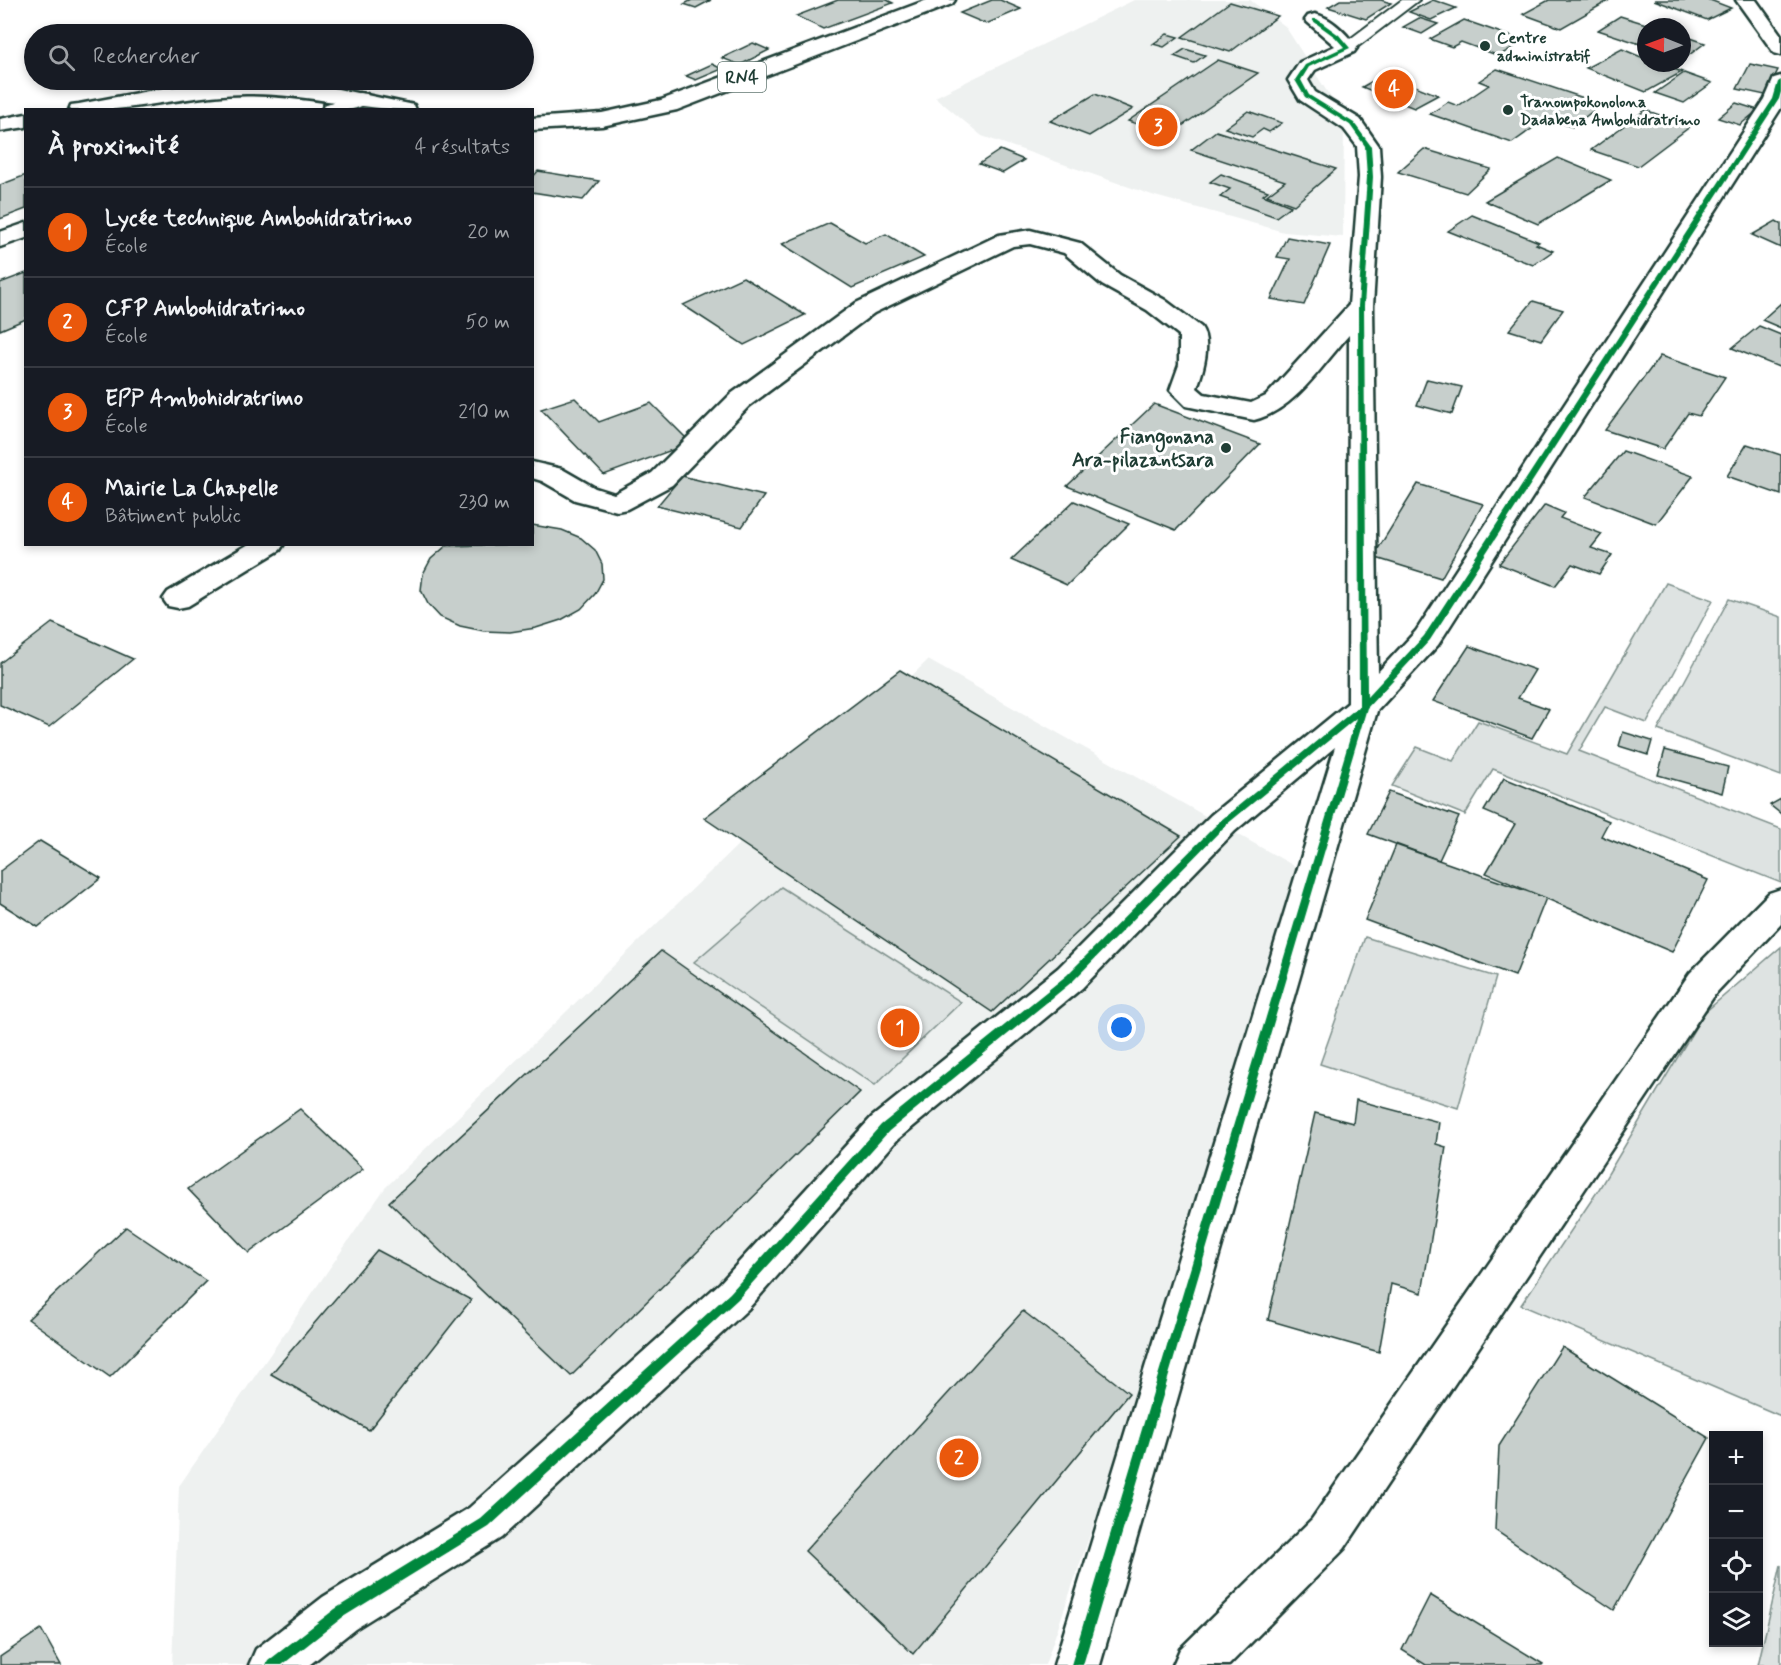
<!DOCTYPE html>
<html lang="fr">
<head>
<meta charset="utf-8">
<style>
  body { margin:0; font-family:Mynerve,sans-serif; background:#20242c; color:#f1f3f6 }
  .controls { position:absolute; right:18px; bottom:18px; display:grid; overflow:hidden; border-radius:0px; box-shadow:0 3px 9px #0003 }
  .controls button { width:54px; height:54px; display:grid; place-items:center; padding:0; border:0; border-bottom:2px solid #363941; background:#171b24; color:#f1f3f6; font:30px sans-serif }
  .compass { position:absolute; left:1637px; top:18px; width:54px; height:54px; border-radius:50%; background:#171b24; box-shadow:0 3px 9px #0003; rotate:271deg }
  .you { position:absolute; left:1122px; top:1028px; width:21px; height:21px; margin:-15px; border:4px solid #fff; border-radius:50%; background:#1a73e8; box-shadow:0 0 0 9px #1a73e833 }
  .badge { display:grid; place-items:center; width:39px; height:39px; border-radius:50%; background:#ea580c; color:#fff; font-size:20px; font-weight:700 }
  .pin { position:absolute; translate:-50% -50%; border:3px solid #fff; box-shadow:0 2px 6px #0006 }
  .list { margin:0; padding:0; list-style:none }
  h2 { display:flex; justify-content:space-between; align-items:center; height:78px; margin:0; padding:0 24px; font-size:26px }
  h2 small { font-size:20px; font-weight:400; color:#9ea1a6 }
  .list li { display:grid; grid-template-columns:39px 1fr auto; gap:18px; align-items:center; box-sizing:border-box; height:90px; padding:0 24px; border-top:2px solid #363941 }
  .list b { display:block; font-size:22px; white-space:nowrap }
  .list p { margin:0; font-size:20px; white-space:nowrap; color:#9ea1a6 }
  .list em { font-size:20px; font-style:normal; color:#9ea1a6 }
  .icon { flex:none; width:33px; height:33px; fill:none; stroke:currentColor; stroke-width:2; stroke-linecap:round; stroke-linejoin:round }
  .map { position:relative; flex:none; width:1781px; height:1665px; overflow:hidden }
  .search { position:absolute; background:#171b24; box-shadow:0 3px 9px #0003; left:24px; top:24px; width:510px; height:66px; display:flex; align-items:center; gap:15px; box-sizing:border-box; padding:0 21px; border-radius:33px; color:#9ea1a6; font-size:22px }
  .panel { position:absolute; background:#171b24; box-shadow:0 3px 9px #0003; left:24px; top:108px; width:510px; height:438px; border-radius:0px }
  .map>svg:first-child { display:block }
  .built { fill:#eef1f0 }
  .green { fill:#dee3e2; stroke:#7e908b; stroke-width:1.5 }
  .building { fill:#c7cfcc; stroke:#1f3d34; stroke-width:1.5 }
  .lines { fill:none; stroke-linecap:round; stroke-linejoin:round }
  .service-casing { stroke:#1f3d34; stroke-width:4 }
  .minor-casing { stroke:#1f3d34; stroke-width:5 }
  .primary-casing { stroke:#1f3d34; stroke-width:5 }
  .service { fill:#fff; fill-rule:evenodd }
  .minor { fill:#fff; fill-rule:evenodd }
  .primary { fill:#fff; fill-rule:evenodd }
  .cycleway-casing { stroke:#fff; stroke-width:4 }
  .cycleway { fill:#00873e; fill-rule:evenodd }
  .poi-dot { fill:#1f3d34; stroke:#fff; stroke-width:2 }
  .labels { text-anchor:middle; stroke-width:6; stroke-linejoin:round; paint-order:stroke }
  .far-poi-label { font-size:16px; font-weight:bold; fill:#1f3d34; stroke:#fff; text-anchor:start }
  .shield { fill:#fff; stroke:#627771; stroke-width:1.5 }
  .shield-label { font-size:18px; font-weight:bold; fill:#1f3d34 }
  .poi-label { font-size:20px; font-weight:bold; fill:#1f3d34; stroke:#fff; text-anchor:end }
</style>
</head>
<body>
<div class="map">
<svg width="1781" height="1665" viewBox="0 0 1781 1665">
  <rect width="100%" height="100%" fill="#fff"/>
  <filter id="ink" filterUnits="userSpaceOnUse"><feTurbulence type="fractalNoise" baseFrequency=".0167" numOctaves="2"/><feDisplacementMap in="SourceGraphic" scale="12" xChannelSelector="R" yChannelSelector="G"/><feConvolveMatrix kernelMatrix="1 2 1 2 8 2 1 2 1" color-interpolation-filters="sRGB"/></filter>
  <g filter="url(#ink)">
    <g class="built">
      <polygon points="1134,0 1250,0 1285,26 1344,118 1343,237 1284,232 1155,196 982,136 935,97"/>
      <polygon points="928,660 1296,867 1171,1300 1045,1665 172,1665 179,1486 385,1188"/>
    </g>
    <g class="green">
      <polygon points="1666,583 1713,600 1647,723 1605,707 1579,751 1781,829 1781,883 1493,769 1465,815 1392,786 1417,747 1453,761 1478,721 1567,754"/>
      <polygon points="1729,599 1781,617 1781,776 1658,730"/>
      <polygon points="781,887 961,1002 875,1085 694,962"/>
      <polygon points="1365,937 1496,977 1458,1108 1320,1064"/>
      <polygon points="1781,947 1781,1416 1521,1305 1599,1189 1704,1013"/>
      <polygon points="1781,1565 1781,1665 1758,1665"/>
    </g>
    <g class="building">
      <polygon points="692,0 711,0 696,8 684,4"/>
      <polygon points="838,0 887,0 893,3 823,29 796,16"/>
      <polygon points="992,0 1000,0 1021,9 986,24 960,13"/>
      <polygon points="1340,0 1381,0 1391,3 1366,19 1328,7"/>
      <polygon points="1433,0 1456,8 1431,20 1409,12"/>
      <polygon points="1549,0 1604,0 1608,1 1561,28 1523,14"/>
      <polygon points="1654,0 1710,0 1731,8 1707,20"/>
      <polygon points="1230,2 1278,16 1230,52 1182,37"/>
      <polygon points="1620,16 1656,27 1646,27 1646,46 1598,30"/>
      <polygon points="1419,18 1438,24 1422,34 1403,27"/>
      <polygon points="1464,20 1524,41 1499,56 1461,42 1452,47 1430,39"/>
      <polygon points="1167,34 1178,37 1164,47 1153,44"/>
      <polygon points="1682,35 1705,43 1685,58 1682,58"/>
      <polygon points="753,43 769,50 740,65 722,58"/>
      <polygon points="1185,49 1205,55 1194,63 1174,56"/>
      <polygon points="1622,49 1646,59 1646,63 1658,63 1682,72 1646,92 1586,68"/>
      <polygon points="1218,60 1258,73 1169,135 1128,121"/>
      <polygon points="712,64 722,69 696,80 686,76"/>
      <polygon points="1750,64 1778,70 1765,95 1737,89"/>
      <polygon points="1497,69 1602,104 1572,127 1547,118 1512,143 1430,114 1448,102 1458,106 1489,85 1479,81"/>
      <polygon points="1684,73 1712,83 1684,103 1655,93"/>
      <polygon points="1385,74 1438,95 1414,108 1362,87"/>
      <polygon points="1095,94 1133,109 1089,136 1050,121"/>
      <polygon points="1736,103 1758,110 1740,125 1718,118"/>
      <polygon points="1645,110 1691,126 1638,166 1591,150"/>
      <polygon points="1248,111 1282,123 1269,132 1263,129 1252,137 1225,128"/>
      <polygon points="1216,131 1336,169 1294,205 1267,195 1285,181 1191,150"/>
      <polygon points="1424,149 1491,169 1466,193 1398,172"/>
      <polygon points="1000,150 1024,160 1003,173 979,164"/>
      <polygon points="1558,158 1611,180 1538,224 1485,201"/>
      <polygon points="538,171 599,181 583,200 532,192 532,178"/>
      <polygon points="1221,174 1268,191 1263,195 1291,206 1276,217 1220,197 1230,189 1210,182"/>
      <polygon points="26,175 26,209 0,219 0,185"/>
      <polygon points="1472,215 1539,242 1536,244 1553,251 1533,265 1448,231"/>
      <polygon points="1776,221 1781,224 1781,248 1752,235"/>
      <polygon points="830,223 865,243 886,234 924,257 852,288 782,244"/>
      <polygon points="1287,237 1330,245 1304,305 1271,299 1290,259 1277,257"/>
      <polygon points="26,273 26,319 0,330 0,283"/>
      <polygon points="743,277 805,315 744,345 683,305"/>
      <polygon points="1533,301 1563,310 1541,340 1509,330"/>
      <polygon points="1781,303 1781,328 1762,320"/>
      <polygon points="1759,326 1781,335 1781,368 1732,348"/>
      <polygon points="1660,356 1725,377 1699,416 1688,413 1663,449 1605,430"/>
      <polygon points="1427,379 1462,387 1452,414 1417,405"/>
      <polygon points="575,398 599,422 651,403 691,443 604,475 541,409"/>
      <polygon points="1154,404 1260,444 1176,530 1067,486"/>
      <polygon points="1747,444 1781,455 1781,495 1727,476"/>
      <polygon points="1623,451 1693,476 1656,524 1585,497"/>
      <polygon points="682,476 764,496 742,527 657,506"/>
      <polygon points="1418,484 1483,504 1441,578 1373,557"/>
      <polygon points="1074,501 1129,524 1067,585 1011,560"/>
      <polygon points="1545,505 1564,513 1560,518 1602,534 1591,548 1612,555 1599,574 1572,564 1555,586 1499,564"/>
      <polygon points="532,525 562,530 581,538 595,550 602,564 603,579 595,594 581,609 561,620 536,628 510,632 484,631 460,626 440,617 428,604 421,590 423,574 431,559 446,546 532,544"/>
      <polygon points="52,623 133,659 49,727 0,705 0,663"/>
      <polygon points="1469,646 1535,670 1518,698 1549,709 1532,738 1433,701"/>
      <polygon points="900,670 1181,836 992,1012 704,818"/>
      <polygon points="1623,732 1652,741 1648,755 1619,746"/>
      <polygon points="1665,750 1728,767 1722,793 1658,775"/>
      <polygon points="1504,778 1609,821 1601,836 1708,880 1672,952 1486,873 1515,824 1484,811"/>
      <polygon points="1389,792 1459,817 1439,860 1368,834"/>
      <polygon points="1781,799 1781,814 1770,805"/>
      <polygon points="40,841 101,878 38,927 0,903 0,871"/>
      <polygon points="1396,845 1546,898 1515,976 1365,920"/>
      <polygon points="661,951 860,1092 571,1376 389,1202"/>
      <polygon points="1356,1100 1439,1122 1436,1144 1446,1147 1422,1293 1391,1284 1379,1352 1268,1320 1315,1113 1353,1123"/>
      <polygon points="300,1109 363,1169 249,1253 188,1189"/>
      <polygon points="126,1227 206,1281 110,1377 28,1319"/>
      <polygon points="377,1250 471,1300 369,1430 271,1374"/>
      <polygon points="1023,1311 1129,1393 913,1654 805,1551"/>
      <polygon points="1562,1347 1709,1438 1614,1610 1495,1530 1499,1446"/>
      <polygon points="1430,1595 1543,1664 1542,1665 1426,1665 1402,1650"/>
      <polygon points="41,1629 61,1665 0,1665 0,1657"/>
    </g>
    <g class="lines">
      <defs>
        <polygon id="service" points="1402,0 1419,0 1352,51 1342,51 1340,48 1342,45"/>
        <g id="minor">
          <polygon points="1736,0 1756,0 1781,35 1781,55 1774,53"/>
          <path d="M1315,14C1332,18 1347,34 1357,48L1354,52L1315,70L1308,80L1315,92L1360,119L1379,146L1381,177L1373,306L1378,672L1416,631L1765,99L1774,78L1781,76V108L1438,645L1377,711L1100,1665H1054L1335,747L1235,831L1082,988L898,1139L748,1309L501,1538L355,1629L309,1665H249L256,1649L323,1597L469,1508L720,1283L872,1117L1058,968L1211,815L1348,703L1349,335C1322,365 1295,410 1254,420L1186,406L1170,390L1179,365V335L1147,310L1102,285L1064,253L1030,244L1013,246L874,313L749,406L672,485L627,509L617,511L575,500L542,481L532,478V462L562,469L595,488L614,494L652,473L731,394L856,303L999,235L1030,230L1080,243L1120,275L1165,300L1201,327C1212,343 1203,371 1197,388L1204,394L1251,403L1266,396L1349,305L1359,177L1357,146L1344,129L1300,100L1288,80L1300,62L1335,46L1305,20L1308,16Z"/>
          <path d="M359,93L367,94L370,99C360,113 337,110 322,110L324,105Z"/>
          <polygon points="26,223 26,238 0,247 0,232"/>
          <polygon points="249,544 284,544 280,550 188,606 178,608 168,606 163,599 168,592"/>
          <polygon points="1781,889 1781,924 1716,993 1344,1549 1229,1665 1173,1665 1180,1649 1312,1519 1690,973 1769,893"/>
        </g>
        <g id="primary">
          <polygon points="927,0 955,0 952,4 677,110 602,126 532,130 532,118 602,113 661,100"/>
          <path d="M249,81L319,85L414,105L416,110C361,110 308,94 252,94C205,93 161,105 115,109C100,111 84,110 69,110L71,105L79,104L164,88Z"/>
          <polygon points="26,114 26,127 0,131 0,119"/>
        </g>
      </defs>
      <use href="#service" class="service-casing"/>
      <use href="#minor" class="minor-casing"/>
      <use href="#primary" class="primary-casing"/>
      <use href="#service" class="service"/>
      <use href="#minor" class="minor"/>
      <use href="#primary" class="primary"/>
      <defs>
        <polygon id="cycleway" points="1313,19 1317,19 1339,35 1350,48 1309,67 1301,80 1309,95 1354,123 1371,146 1373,177 1364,306 1367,697 1424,636 1773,99 1778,82 1781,80 1781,92 1779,99 1430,640 1367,708 1083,1665 1071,1665 1356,718 1226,825 1073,981 889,1131 738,1299 489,1527 343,1617 282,1665 266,1665 268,1661 335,1609 481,1519 730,1293 881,1125 1067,975 1220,821 1359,706 1358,306 1367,177 1365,146 1350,125 1305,97 1295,80 1305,65 1344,47 1335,37 1313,21"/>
      </defs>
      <use href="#cycleway" class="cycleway-casing"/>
      <use href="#cycleway" class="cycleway"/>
    </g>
  </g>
  <g class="poi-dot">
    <circle cx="1485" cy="46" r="6"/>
    <circle cx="1508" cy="110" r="6"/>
    <circle cx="1226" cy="448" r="6"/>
  </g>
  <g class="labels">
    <g class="far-poi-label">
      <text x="1497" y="43">Centre<tspan x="1497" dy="18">administratif</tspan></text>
      <text x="1520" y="107">Tranompokonolona<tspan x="1520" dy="18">Dadabena Ambohidratrimo</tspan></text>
    </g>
    <rect class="shield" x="718" y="62" width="48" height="30" rx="4.5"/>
    <g class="shield-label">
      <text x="742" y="83">RN4</text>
    </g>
    <g class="poi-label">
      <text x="1214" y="443">Fiangonana<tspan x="1214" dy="23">Ara-pilazantsara</tspan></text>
    </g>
  </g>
</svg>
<div class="controls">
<button>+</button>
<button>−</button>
<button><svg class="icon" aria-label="locate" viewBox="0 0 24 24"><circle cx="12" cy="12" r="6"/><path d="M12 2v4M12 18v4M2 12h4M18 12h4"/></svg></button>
<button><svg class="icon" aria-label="layers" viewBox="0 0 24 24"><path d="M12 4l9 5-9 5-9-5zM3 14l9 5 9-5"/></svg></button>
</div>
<svg class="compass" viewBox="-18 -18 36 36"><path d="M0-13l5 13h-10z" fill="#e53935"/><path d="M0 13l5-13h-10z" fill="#9ea1a6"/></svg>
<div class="you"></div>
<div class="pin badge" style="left:900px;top:1028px">1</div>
<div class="pin badge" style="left:959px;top:1458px">2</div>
<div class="pin badge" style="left:1158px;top:127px">3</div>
<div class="pin badge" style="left:1394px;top:89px">4</div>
<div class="search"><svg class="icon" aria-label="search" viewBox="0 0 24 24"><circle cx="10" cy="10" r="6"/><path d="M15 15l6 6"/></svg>Rechercher</div>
<section class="panel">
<h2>À proximité<small>4 résultats</small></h2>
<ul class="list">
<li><span class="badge">1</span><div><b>Lycée technique Ambohidratrimo</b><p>École</p></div><em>20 m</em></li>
<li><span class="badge">2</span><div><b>CFP Ambohidratrimo</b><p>École</p></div><em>50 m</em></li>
<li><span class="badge">3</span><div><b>EPP Ambohidratrimo</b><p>École</p></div><em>210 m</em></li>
<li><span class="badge">4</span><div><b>Mairie La Chapelle</b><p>Bâtiment public</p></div><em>230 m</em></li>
</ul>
</section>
</div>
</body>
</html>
